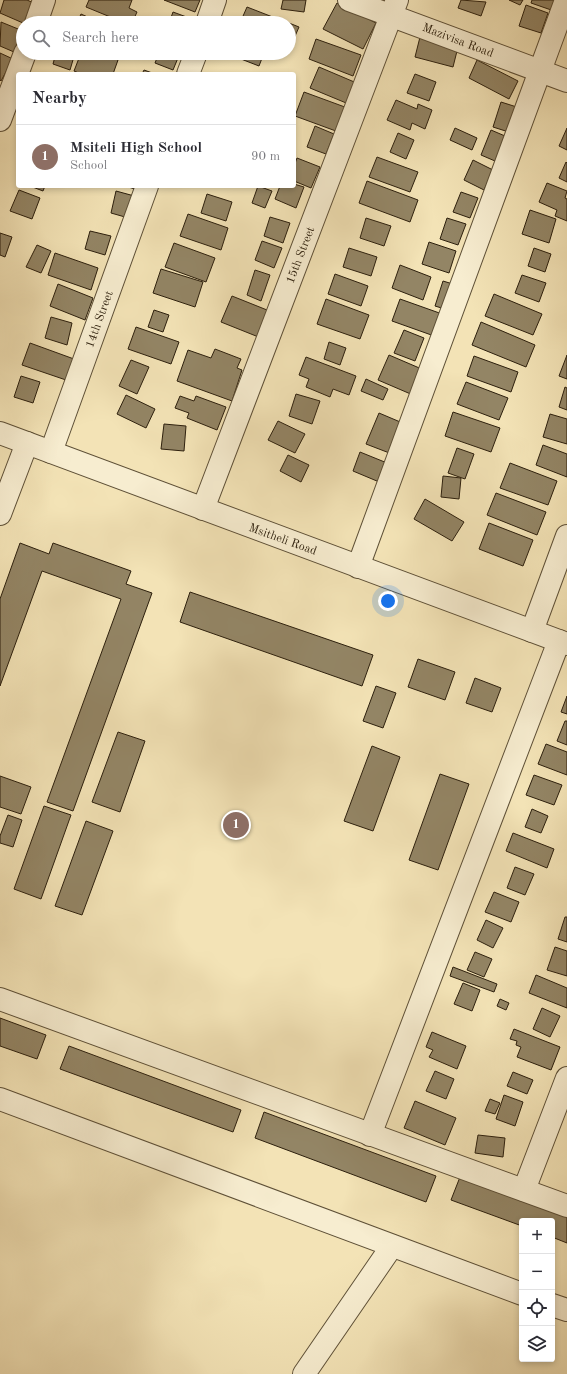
<!DOCTYPE html>
<html lang="en">
<head>
<meta charset="utf-8">
<style>
  body { margin:0; font-family:"Old Standard TT",serif; background:#f7f7f7; color:#2b2b33 }
  .controls { position:absolute; right:12px; bottom:12px; display:grid; overflow:hidden; border-radius:4px; box-shadow:0 2px 6px #0003 }
  .controls button { width:36px; height:36px; display:grid; place-items:center; padding:0; border:0; border-bottom:1px solid #e1e1e2; background:#fff; color:#2b2b33; font:20px sans-serif }
  .you { position:absolute; left:388px; top:601px; width:14px; height:14px; margin:-10px; border:3px solid #fff; border-radius:50%; background:#1a73e8; box-shadow:0 0 0 6px #1a73e833 }
  .badge { display:grid; place-items:center; width:26px; height:26px; border-radius:50%; background:#b45309; color:#fff; font-size:13px; font-weight:700 }
  .pin { position:absolute; translate:-50% -50%; border:2px solid #fff; box-shadow:0 1px 4px #0006 }
  .list { margin:0; padding:0; list-style:none }
  h2 { display:flex; justify-content:space-between; align-items:center; height:52px; margin:0; padding:0 16px; font-size:17px }
  h2 small { font-size:13px; font-weight:400; color:#7c7c81 }
  .list li { display:grid; grid-template-columns:26px 1fr auto; gap:12px; align-items:center; box-sizing:border-box; height:64px; padding:0 16px; border-top:1px solid #e1e1e2 }
  .list b { display:block; font-size:15px; white-space:nowrap }
  .list p { margin:0; font-size:13px; white-space:nowrap; color:#7c7c81 }
  .list em { font-size:13px; font-style:normal; color:#7c7c81 }
  .icon { flex:none; width:22px; height:22px; fill:none; stroke:currentColor; stroke-width:2; stroke-linecap:round; stroke-linejoin:round }
  .map { position:relative; flex:none; width:567px; height:1374px; overflow:hidden }
  .search { position:absolute; background:#fff; box-shadow:0 2px 6px #0003; left:16px; top:16px; width:280px; height:44px; display:flex; align-items:center; gap:10px; box-sizing:border-box; padding:0 14px; border-radius:22px; color:#7c7c81; font-size:15px }
  .panel { position:absolute; background:#fff; box-shadow:0 2px 6px #0003; left:16px; top:72px; width:280px; height:116px; border-radius:4px }
  .map>svg:first-child { display:block }
  .building { fill:#938565; stroke:#2c1f0d }
  .lines { fill:none; stroke-linecap:round; stroke-linejoin:round }
  .street-casing { stroke:#5e5037; stroke-width:24 }
  .street { stroke:#f7edd0; stroke-width:22 }
  .labels { text-anchor:middle; stroke-width:3; stroke-linejoin:round; paint-order:stroke }
  .street-label { font-size:12px; fill:#2c1f0d; stroke:#f7edd0 }
</style>
</head>
<body>
<div class="map">
<svg width="567" height="1374" viewBox="0 0 567 1374">
  <rect width="100%" height="100%" fill="#f3e3b6"/>
  <filter id="stains"><feTurbulence type="fractalNoise" baseFrequency=".005" numOctaves="4"/><feColorMatrix values="0 0 0 0 .2 0 0 0 0 .09 0 0 0 0 .02 0 0 0 .5 -.17"/></filter>
  <radialGradient id="worn" r=".72"><stop offset=".6" stop-color="#630" stop-opacity="0"/><stop offset="1" stop-color="#630" stop-opacity=".3"/></radialGradient>
  <g class="building">
    <polygon points="4,0 27,0 36,4 27,23 23,23 0,13"/>
    <polygon points="89,0 132,0 129,8 137,12 132,23 125,23 86,7"/>
    <polygon points="164,0 200,0 195,12"/>
    <polygon points="283,0 306,0 304,12 281,9"/>
    <polygon points="461,0 486,2 481,16 458,8"/>
    <polygon points="509,0 523,0 520,5"/>
    <polygon points="532,0 562,0 557,12 531,3"/>
    <polygon points="337,3 376,23 363,49 323,29"/>
    <polygon points="526,5 548,13 541,33 519,26"/>
    <polygon points="247,7 288,23 240,23"/>
    <polygon points="173,12 192,19 191,23 169,23"/>
    <polygon points="81,14 92,19 90,23 77,23"/>
    <polygon points="1,22 23,31 14,52 0,46"/>
    <polygon points="289,23 299,27 289,50"/>
    <polygon points="421,33 459,43 453,67 415,57"/>
    <polygon points="316,39 361,55 353,76 309,59"/>
    <polygon points="0,53 13,59 1,81 0,80"/>
    <polygon points="56,53 75,53 70,70 53,64"/>
    <polygon points="81,53 99,53 118,60 113,74 81,74 74,71"/>
    <polygon points="159,53 180,53 173,70 155,63"/>
    <polygon points="243,53 264,53 259,66 241,59"/>
    <polygon points="477,60 518,81 509,99 469,78"/>
    <polygon points="319,67 359,84 351,105 310,88"/>
    <polygon points="144,70 155,74 142,74"/>
    <polygon points="415,74 436,82 429,101 407,93"/>
    <polygon points="304,92 353,110 344,134 295,116"/>
    <polygon points="396,100 417,109 418,104 432,110 425,129 412,123 410,130 387,120"/>
    <polygon points="501,102 523,109 515,134 493,127"/>
    <polygon points="315,126 334,134 326,154 307,147"/>
    <polygon points="455,128 477,138 472,150 450,140"/>
    <polygon points="567,128 567,150 559,146"/>
    <polygon points="491,130 512,139 502,164 481,155"/>
    <polygon points="398,133 414,140 406,159 390,152"/>
    <polygon points="377,157 418,172 410,192 369,177"/>
    <polygon points="297,158 320,167 311,188 294,181 294,166"/>
    <polygon points="473,160 493,170 484,190 464,180"/>
    <polygon points="566,162 567,163 567,182 559,178"/>
    <polygon points="367,181 418,200 410,222 359,203"/>
    <polygon points="547,183 567,191 565,198 567,199 567,221 555,216 557,210 539,202"/>
    <polygon points="294,184 304,187 296,208 275,199 280,186 294,186"/>
    <polygon points="30,186 45,186 43,191"/>
    <polygon points="125,186 147,186 145,192"/>
    <polygon points="258,186 272,191 265,208 252,203"/>
    <polygon points="19,190 40,198 32,219 10,211"/>
    <polygon points="116,191 138,197 132,219 111,213"/>
    <polygon points="461,192 478,198 470,218 453,212"/>
    <polygon points="207,194 232,202 226,221 201,213"/>
    <polygon points="530,210 556,219 549,243 522,234"/>
    <polygon points="188,214 228,228 221,250 180,236"/>
    <polygon points="270,217 290,223 283,243 264,236"/>
    <polygon points="366,218 391,226 384,246 360,238"/>
    <polygon points="447,218 466,224 458,245 440,239"/>
    <polygon points="90,231 111,236 105,255 85,249"/>
    <polygon points="0,233 12,237 5,257 0,255"/>
    <polygon points="262,241 282,248 274,268 255,260"/>
    <polygon points="429,242 456,251 449,273 422,264"/>
    <polygon points="174,243 215,258 206,282 165,267"/>
    <polygon points="37,245 51,251 41,273 26,267"/>
    <polygon points="349,248 377,257 371,276 343,267"/>
    <polygon points="534,248 551,254 545,272 528,266"/>
    <polygon points="55,253 98,268 91,290 48,275"/>
    <polygon points="400,265 431,277 423,300 392,288"/>
    <polygon points="161,269 203,282 195,307 153,293"/>
    <polygon points="255,270 270,275 261,301 247,295"/>
    <polygon points="335,274 368,286 361,306 328,294"/>
    <polygon points="522,275 546,283 539,302 515,293"/>
    <polygon points="443,281 456,285 448,310 435,306"/>
    <polygon points="58,284 93,298 85,320 50,306"/>
    <polygon points="494,294 542,314 533,335 485,316"/>
    <polygon points="232,296 272,312 261,338 221,322"/>
    <polygon points="326,299 369,315 360,339 317,324"/>
    <polygon points="400,299 445,315 437,337 392,321"/>
    <polygon points="154,310 169,315 163,332 148,327"/>
    <polygon points="51,317 72,323 67,345 45,338"/>
    <polygon points="481,322 535,345 526,367 472,345"/>
    <polygon points="136,327 179,342 171,364 128,349"/>
    <polygon points="404,330 424,338 415,361 394,353"/>
    <polygon points="329,342 346,348 340,365 324,359"/>
    <polygon points="30,343 74,359 66,380 22,365"/>
    <polygon points="215,349 241,359 237,368 242,370 232,401 177,381 188,350 211,358"/>
    <polygon points="389,355 424,370 413,395 378,380"/>
    <polygon points="567,355 567,379 559,376"/>
    <polygon points="474,356 518,372 511,392 467,376"/>
    <polygon points="306,357 356,376 349,395 333,389 330,397 306,387 309,379 299,375"/>
    <polygon points="131,360 149,367 137,394 119,386"/>
    <polygon points="21,376 40,382 33,403 14,397"/>
    <polygon points="366,379 388,389 383,400 361,391"/>
    <polygon points="466,382 508,398 499,420 457,404"/>
    <polygon points="565,387 567,388 567,410 559,407"/>
    <polygon points="296,394 320,401 312,424 289,416"/>
    <polygon points="126,395 155,409 146,428 117,414"/>
    <polygon points="180,396 194,401 196,396 226,407 217,430 187,418 189,413 175,408"/>
    <polygon points="453,412 500,428 491,452 445,436"/>
    <polygon points="379,413 405,424 392,454 366,444"/>
    <polygon points="550,414 567,419 567,444 543,437"/>
    <polygon points="278,421 305,434 295,453 268,440"/>
    <polygon points="164,424 186,426 184,451 161,449"/>
    <polygon points="543,445 567,454 567,477 536,465"/>
    <polygon points="457,448 474,454 465,479 448,473"/>
    <polygon points="360,452 392,465 384,484 353,471"/>
    <polygon points="288,455 309,465 301,482 280,471"/>
    <polygon points="510,463 557,481 548,505 500,488"/>
    <polygon points="443,476 461,478 459,499 441,497"/>
    <polygon points="496,493 546,512 537,535 487,515"/>
    <polygon points="425,499 464,522 452,541 414,519"/>
    <polygon points="489,523 533,540 523,566 479,549"/>
    <polygon points="20,543 49,554 53,543 131,571 126,584 152,593 73,811 47,802 121,599 42,571 0,686 0,599"/>
    <polygon points="190,592 373,655 362,686 180,622"/>
    <polygon points="418,659 455,672 445,700 408,687"/>
    <polygon points="475,678 501,688 492,712 466,703"/>
    <polygon points="376,686 396,693 383,728 363,721"/>
    <polygon points="567,696 567,714 561,712"/>
    <polygon points="565,721 567,721 567,745 557,741"/>
    <polygon points="118,732 145,741 120,812 92,802"/>
    <polygon points="546,744 567,752 567,775 538,764"/>
    <polygon points="372,746 400,757 373,831 344,821"/>
    <polygon points="440,774 469,784 438,870 409,860"/>
    <polygon points="534,775 562,785 554,805 526,795"/>
    <polygon points="0,776 31,787 21,814 0,807"/>
    <polygon points="44,806 71,815 41,899 14,889"/>
    <polygon points="532,809 548,816 541,833 525,827"/>
    <polygon points="8,815 22,820 13,847 0,843 0,836"/>
    <polygon points="86,821 113,831 82,915 55,906"/>
    <polygon points="513,833 554,849 547,868 506,851"/>
    <polygon points="515,867 534,874 525,895 507,888"/>
    <polygon points="494,892 519,902 511,922 485,912"/>
    <polygon points="565,917 567,917 567,942 558,939"/>
    <polygon points="486,920 503,928 493,948 477,940"/>
    <polygon points="555,947 567,951 567,976 547,970"/>
    <polygon points="475,952 492,959 484,977 467,970"/>
    <polygon points="453,967 497,984 494,992 450,976"/>
    <polygon points="536,975 567,988 567,1008 529,993"/>
    <polygon points="463,983 480,990 472,1011 454,1004"/>
    <polygon points="500,999 509,1003 506,1010 497,1006"/>
    <polygon points="542,1008 560,1016 550,1037 533,1029"/>
    <polygon points="0,1018 46,1035 37,1059 0,1046"/>
    <polygon points="514,1029 560,1047 551,1070 517,1057 521,1047 516,1045 517,1041 510,1039"/>
    <polygon points="432,1032 466,1046 457,1069 429,1057 433,1050 426,1047"/>
    <polygon points="69,1046 241,1110 233,1132 60,1069"/>
    <polygon points="435,1071 454,1079 446,1099 426,1091"/>
    <polygon points="513,1072 533,1080 527,1094 507,1086"/>
    <polygon points="504,1095 523,1102 515,1126 496,1119"/>
    <polygon points="490,1099 500,1103 495,1114 485,1111"/>
    <polygon points="415,1101 456,1118 445,1145 404,1128"/>
    <polygon points="264,1112 436,1176 426,1202 255,1138"/>
    <polygon points="478,1135 505,1138 503,1157 475,1153"/>
    <polygon points="460,1177 567,1216 567,1243 552,1237 552,1221 522,1221 522,1226 451,1200"/>
  </g>
  <g class="lines">
    <defs>
      <g id="street">
        <polyline points="349,0 567,81"/>
        <polyline points="36,23 44,0"/>
        <polyline points="207,23 215,0"/>
        <polyline points="188,74 196,53"/>
        <polyline points="0,120 25,53"/>
        <polyline points="0,433 567,644"/>
        <polyline points="51,452 147,186"/>
        <polyline points="203,509 397,0"/>
        <polyline points="0,514 27,443"/>
        <polyline points="358,567 566,0"/>
        <polyline points="532,631 567,536"/>
        <polyline points="0,999 567,1206"/>
        <polyline points="0,1099 522,1294"/>
        <polyline points="370,1135 559,641"/>
        <polyline points="524,1190 567,1078"/>
        <polyline points="552,1305 567,1310"/>
        <polyline points="304,1374 392,1246"/>
      </g>
    </defs>
    <use href="#street" class="street-casing"/>
    <use href="#street" class="street"/>
  </g>
  <g class="labels">
    <g class="street-label">
      <text transform="translate(458 40) rotate(21)" y="4">Mazivisa Road</text>
      <text transform="translate(300 255) rotate(-69)" y="4">15th Street</text>
      <text transform="translate(99 319) rotate(-70)" y="4">14th Street</text>
      <text transform="translate(283 539) rotate(20)" y="4">Msitheli Road</text>
    </g>
  </g>
  <rect width="100%" height="100%" filter="url(#stains)"/>
  <rect width="100%" height="100%" fill="url(#worn)"/>
</svg>
<div class="controls">
<button>+</button>
<button>−</button>
<button><svg class="icon" aria-label="locate" viewBox="0 0 24 24"><circle cx="12" cy="12" r="6"/><path d="M12 2v4M12 18v4M2 12h4M18 12h4"/></svg></button>
<button><svg class="icon" aria-label="layers" viewBox="0 0 24 24"><path d="M12 4l9 5-9 5-9-5zM3 14l9 5 9-5"/></svg></button>
</div>
<div class="you"></div>
<div class="pin badge" style="left:236px;top:825px;background:#8d6e63">1</div>
<div class="search"><svg class="icon" aria-label="search" viewBox="0 0 24 24"><circle cx="10" cy="10" r="6"/><path d="M15 15l6 6"/></svg>Search here</div>
<section class="panel">
<h2>Nearby<small></small></h2>
<ul class="list">
<li><span class="badge" style="background:#8d6e63">1</span><div><b>Msiteli High School</b><p>School</p></div><em>90 m</em></li>
</ul>
</section>
</div>
</body>
</html>
